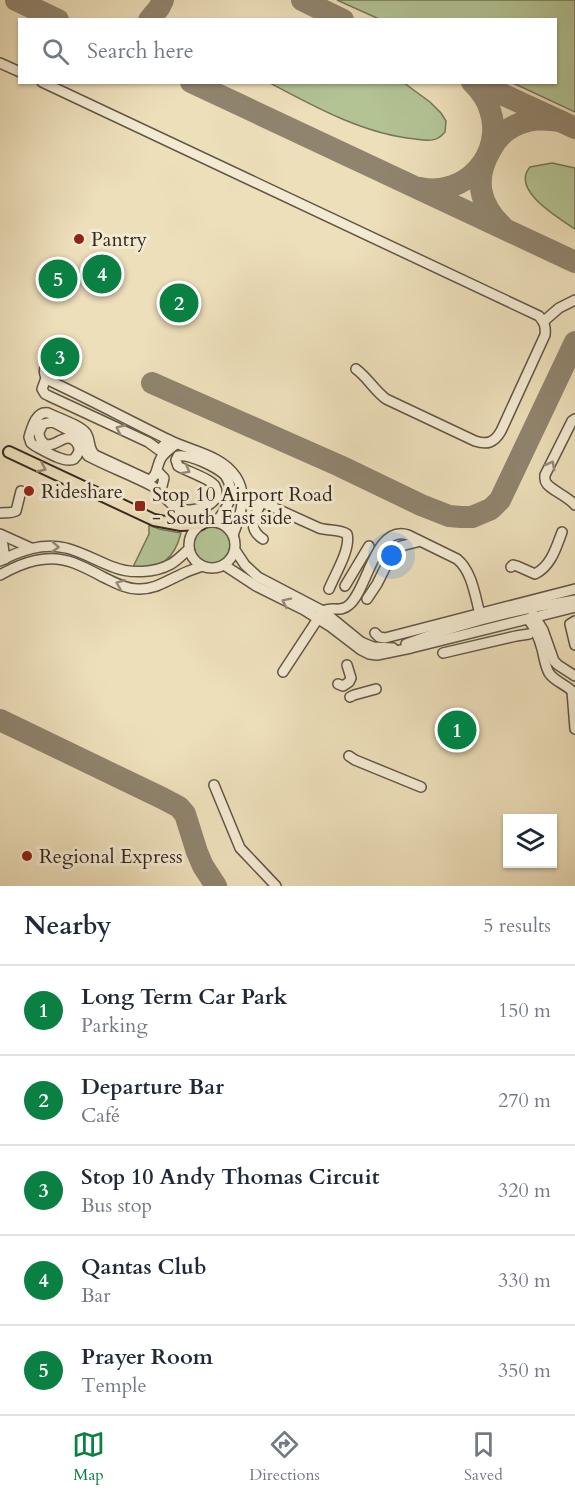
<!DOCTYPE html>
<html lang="en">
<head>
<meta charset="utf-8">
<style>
  body { margin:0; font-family:Cardo,serif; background:#f6f6f7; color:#1f2937 }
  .controls { position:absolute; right:18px; bottom:18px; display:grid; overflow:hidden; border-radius:0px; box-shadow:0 2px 4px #0004 }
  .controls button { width:54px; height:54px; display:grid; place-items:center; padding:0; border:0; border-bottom:2px solid #e0e1e3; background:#fff; color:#1f2937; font:30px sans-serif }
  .you { position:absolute; left:392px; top:556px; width:21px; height:21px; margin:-15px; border:4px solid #fff; border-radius:50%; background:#1a73e8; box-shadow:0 0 0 9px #1a73e833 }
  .badge { display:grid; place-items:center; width:39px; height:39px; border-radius:50%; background:#0b8043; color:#fff; font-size:20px; font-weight:700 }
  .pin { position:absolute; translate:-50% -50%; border:3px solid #fff; box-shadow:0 2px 6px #0006 }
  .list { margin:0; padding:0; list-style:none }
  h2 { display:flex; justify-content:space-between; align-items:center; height:78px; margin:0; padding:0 24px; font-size:26px }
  h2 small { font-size:20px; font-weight:400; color:#747a83 }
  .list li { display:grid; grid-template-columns:39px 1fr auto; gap:18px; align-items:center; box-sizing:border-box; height:90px; padding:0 24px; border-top:2px solid #e0e1e3 }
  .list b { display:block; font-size:22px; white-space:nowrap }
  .list p { margin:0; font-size:20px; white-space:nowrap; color:#747a83 }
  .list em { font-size:20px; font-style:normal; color:#747a83 }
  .icon { flex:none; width:33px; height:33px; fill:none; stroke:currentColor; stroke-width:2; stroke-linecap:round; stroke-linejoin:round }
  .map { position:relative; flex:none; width:575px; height:886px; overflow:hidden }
  .search { position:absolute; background:#fff; box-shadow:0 2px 4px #0004; left:18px; right:18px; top:18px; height:66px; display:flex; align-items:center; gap:15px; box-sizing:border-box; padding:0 21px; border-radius:0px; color:#747a83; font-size:22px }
  .sheet { height:528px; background:#fff }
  nav { display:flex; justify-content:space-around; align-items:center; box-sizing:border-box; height:84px; border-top:2px solid #e0e1e3; background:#fff; font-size:16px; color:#747a83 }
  nav a { display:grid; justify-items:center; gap:3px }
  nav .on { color:#0b8043 }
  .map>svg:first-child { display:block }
  .green { fill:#b3c394; stroke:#74765a; stroke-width:1.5 }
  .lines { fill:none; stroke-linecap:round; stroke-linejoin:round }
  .taxiway { stroke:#90846e; stroke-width:22 }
  .minor-casing { stroke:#625647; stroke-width:12 }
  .major-casing { stroke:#342821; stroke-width:14 }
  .minor { stroke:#f3ead2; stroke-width:9 }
  .major { stroke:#eddfba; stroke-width:10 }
  .oneway { stroke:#94897a }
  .oneway2 { stroke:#90846e }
  .poi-dot { fill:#8f2418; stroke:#f3ead2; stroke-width:2 }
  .labels { text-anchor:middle; stroke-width:6; stroke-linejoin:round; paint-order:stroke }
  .poi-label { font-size:20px; fill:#342821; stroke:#f3ead2; text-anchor:start }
</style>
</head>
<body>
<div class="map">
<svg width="575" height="886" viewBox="0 0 575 886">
  <rect width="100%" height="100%" fill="#eddfba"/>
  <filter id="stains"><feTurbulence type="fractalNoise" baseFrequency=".00333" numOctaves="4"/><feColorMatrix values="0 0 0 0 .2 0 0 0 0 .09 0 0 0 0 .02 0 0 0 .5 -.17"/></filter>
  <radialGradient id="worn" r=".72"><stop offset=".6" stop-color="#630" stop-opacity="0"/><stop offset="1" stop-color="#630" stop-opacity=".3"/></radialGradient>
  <g class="green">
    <polygon points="337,0 575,0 575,112 513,83 556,82 556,20 379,19"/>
    <path d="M270,83H404L430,102L441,113L446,121L445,132C443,134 441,137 438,138C432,142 422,140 415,139C364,134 315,107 270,83Z"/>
    <path d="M552,163L575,168V229C559,218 510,190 530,167Z"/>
    <path d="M149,525L159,529L181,533C174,560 162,568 133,567L149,534Z"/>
    <circle cx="212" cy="545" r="18"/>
  </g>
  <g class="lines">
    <g class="taxiway">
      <polyline points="16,0 58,20"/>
      <polyline points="302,0 343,20"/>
      <polyline points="149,20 159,8 163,0"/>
      <polyline points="191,82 575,262"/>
      <polyline points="476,82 575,128"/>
      <path d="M420,188C465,198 505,154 490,110C487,99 480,90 472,82"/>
      <path d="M502,226C479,204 474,179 490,151C498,135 510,125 528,121C539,118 549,120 560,121"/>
      <polyline points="152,383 340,466 421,505 449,516 461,517 472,517 491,509 500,500 575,342"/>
      <polyline points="0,720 162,798 179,807 185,814 197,852 203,866 216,886"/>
    </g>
    <defs>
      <g id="minor">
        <polyline points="0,63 20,72"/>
        <path d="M42,82L539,316C544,322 546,326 545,335L501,431C494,443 487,445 475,441L386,399C374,390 368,378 356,369"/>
        <polyline points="544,321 559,308 575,300"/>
        <path d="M57,352C49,360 39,369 48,380C89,399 128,420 169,440C191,451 222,455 236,477C248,495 240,517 233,535"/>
        <polyline points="46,378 42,389 45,394 49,396 148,442 159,450 169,440"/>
        <path d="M575,419L572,421L545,475C545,479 544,480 547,484C553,491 567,496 575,505"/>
        <path d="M176,444C171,448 165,452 161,458C156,467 158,476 149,480L95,455C88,449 91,441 86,433C80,425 58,418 48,413C36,411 32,427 29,437L31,443L35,446C43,450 65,464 74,459C76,457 78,454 79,451C79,448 78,444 76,442C66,430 55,449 45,444C40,441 39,437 39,432L43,424L51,422L55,423L81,437L86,453L88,456C109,467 131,475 152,486C163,492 168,505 180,509C193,513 225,505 215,486C211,479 186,471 178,466L176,460L178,456C190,454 216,467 225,475"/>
        <polyline points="157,471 164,478 161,490 161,494"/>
        <path d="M242,500L255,499L319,528C328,531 339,529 347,534C351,549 335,574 329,589"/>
        <path d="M262,501C255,516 246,528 263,539"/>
        <path d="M0,513C6,512 10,514 16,511L21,491"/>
        <circle cx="212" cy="545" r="23"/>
        <path d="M216,522C230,505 238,491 222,471"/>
        <polyline points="0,534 31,548"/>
        <polyline points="0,539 3,545 5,559"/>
        <polyline points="235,550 245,565 258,577 323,611 361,642 373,647 393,648"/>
        <path d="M0,561C21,550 42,543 66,548C82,552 97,561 113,567C130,574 155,573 171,564C178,560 183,554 189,549"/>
        <polyline points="224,565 256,586 304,610 331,627 361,650 369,654 377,655 411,648 575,607"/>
        <path d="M511,567L513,565L517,566L535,574C551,566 556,548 562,532"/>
        <path d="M0,575C23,562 48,553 74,563C84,567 94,572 103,577C114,582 125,589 138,589C154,590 166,581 180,575C187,571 195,569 202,566"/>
        <polyline points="345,586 369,546"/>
        <polyline points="367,599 377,584 393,552 401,546 417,542"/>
        <polyline points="533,614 543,630 554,661 558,665 575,676"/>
        <path d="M528,619C535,628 539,638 542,649C544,657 545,666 549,673C554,681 565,684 572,691L575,729"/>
        <polyline points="575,621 570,624 575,645"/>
        <polyline points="375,633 379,637 385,638 575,589"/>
        <path d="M406,644C460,624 518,609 575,600"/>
        <polyline points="443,653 516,636 529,634"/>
        <path d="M283,672L323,611C332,606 340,613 349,605C368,589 375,524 408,535L457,559C472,571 475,596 480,614"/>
        <polyline points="338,684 343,686 349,682 351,678 347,665"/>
        <polyline points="350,697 354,695 376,689"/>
        <polyline points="349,756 355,760 421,787"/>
        <polyline points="214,785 240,848 276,886"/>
      </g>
      <polyline id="major" points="9,452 154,520 181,525 201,524"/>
    </defs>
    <use href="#minor" class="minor-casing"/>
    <use href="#major" class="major-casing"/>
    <use href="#minor" class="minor"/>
    <use href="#major" class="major"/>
  </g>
  <defs><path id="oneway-chevron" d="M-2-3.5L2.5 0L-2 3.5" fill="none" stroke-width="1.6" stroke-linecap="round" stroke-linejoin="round" transform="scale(1.5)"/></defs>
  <g class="oneway">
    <use href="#oneway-chevron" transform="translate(120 429) rotate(-155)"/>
    <use href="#oneway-chevron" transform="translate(551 465) rotate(-62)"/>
    <use href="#oneway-chevron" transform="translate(186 470) rotate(29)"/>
    <use href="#oneway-chevron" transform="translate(55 547) rotate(4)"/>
    <use href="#oneway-chevron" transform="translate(120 584) rotate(-158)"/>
    <use href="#oneway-chevron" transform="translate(286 602) rotate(-154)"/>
  </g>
  <use class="oneway2" href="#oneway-chevron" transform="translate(42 468) rotate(25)"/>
  <g class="poi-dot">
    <circle cx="79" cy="239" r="6"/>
    <circle cx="29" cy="491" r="6"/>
    <rect x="134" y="500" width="12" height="12" rx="3"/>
    <circle cx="27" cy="856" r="6"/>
  </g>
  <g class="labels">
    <g class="poi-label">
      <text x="91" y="246">Pantry</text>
      <text x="41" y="498">Rideshare</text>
      <text x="152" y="501">Stop 10 Airport Road<tspan x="152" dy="23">- South East side</tspan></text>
      <text x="39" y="863">Regional Express</text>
    </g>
  </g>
  <rect width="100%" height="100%" filter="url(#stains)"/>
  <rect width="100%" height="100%" fill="url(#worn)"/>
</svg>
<div class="controls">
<button><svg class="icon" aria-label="layers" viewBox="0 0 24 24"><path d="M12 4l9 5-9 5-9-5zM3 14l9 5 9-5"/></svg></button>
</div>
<div class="you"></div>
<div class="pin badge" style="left:457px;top:730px">1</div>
<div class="pin badge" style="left:179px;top:303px">2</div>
<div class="pin badge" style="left:60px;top:357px">3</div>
<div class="pin badge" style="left:102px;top:274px">4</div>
<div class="pin badge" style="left:58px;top:279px">5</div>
<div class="search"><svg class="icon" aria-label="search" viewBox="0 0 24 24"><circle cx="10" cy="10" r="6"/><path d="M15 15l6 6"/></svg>Search here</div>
</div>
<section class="sheet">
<h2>Nearby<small>5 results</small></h2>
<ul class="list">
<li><span class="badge">1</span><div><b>Long Term Car Park</b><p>Parking</p></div><em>150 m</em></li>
<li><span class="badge">2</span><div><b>Departure Bar</b><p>Café</p></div><em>270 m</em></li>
<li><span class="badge">3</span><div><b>Stop 10 Andy Thomas Circuit</b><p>Bus stop</p></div><em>320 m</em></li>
<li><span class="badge">4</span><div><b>Qantas Club</b><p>Bar</p></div><em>330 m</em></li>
<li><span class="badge">5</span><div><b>Prayer Room</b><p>Temple</p></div><em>350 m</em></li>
</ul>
</section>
<nav>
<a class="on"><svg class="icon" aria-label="map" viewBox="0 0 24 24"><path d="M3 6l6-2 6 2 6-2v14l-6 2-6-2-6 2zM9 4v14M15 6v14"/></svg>Map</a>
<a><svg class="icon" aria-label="directions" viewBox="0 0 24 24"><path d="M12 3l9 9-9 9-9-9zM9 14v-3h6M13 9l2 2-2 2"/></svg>Directions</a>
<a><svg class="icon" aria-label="saved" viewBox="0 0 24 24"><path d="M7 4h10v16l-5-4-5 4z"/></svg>Saved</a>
</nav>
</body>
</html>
